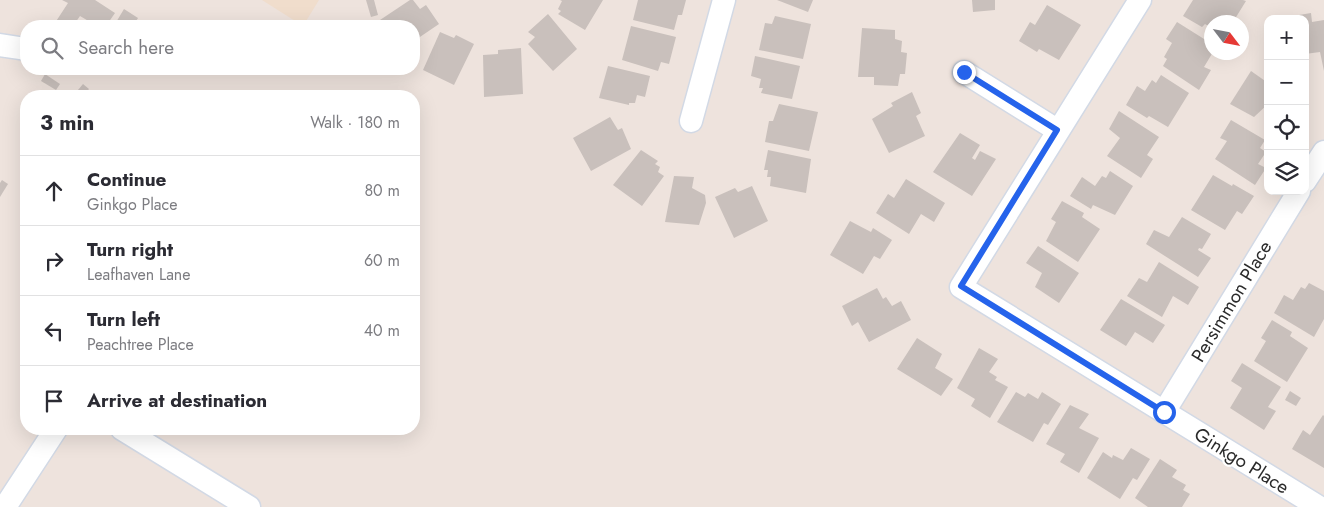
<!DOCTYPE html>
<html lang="en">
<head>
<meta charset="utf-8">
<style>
  body { margin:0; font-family:Jost,sans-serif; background:#f7f7f7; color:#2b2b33 }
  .controls { position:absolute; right:15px; top:15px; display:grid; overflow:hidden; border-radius:10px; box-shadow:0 5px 20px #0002 }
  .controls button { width:45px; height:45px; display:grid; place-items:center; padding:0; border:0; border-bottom:1px solid #e1e1e2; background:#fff; color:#2b2b33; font:25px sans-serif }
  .compass { position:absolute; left:1204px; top:15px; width:45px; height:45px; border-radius:50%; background:#fff; box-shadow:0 5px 20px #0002; rotate:122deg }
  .stop { position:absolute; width:15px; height:15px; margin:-11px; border:4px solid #2563eb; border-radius:50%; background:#fff }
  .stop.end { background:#2563eb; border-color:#fff; box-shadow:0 1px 5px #0008 }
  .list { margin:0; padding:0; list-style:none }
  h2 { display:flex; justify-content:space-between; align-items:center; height:65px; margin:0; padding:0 20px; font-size:21px }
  h2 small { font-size:16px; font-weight:400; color:#7c7c81 }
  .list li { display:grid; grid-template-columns:32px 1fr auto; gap:15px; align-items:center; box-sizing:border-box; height:70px; padding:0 20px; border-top:1px solid #e1e1e2 }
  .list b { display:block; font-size:19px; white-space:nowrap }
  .list p { margin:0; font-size:16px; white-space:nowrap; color:#7c7c81 }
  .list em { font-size:16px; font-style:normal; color:#7c7c81 }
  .icon { flex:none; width:28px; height:28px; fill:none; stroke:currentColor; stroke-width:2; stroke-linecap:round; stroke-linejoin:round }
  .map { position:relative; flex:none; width:1324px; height:507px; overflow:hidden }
  .search { position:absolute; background:#fff; box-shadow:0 5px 20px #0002; left:20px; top:20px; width:400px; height:55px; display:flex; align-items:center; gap:12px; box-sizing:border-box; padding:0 18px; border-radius:20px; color:#7c7c81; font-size:19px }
  .panel { position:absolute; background:#fff; box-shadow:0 5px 20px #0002; left:20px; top:90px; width:400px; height:345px; border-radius:20px }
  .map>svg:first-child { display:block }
  .education { fill:#f0ddcc }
  .building { fill:#c9c0bc }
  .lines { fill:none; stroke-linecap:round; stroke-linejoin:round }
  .minor-casing { stroke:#d2d9e5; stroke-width:25 }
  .minor { stroke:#fff; stroke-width:22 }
  .route { stroke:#2563eb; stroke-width:6 }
  .labels { text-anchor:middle; stroke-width:4.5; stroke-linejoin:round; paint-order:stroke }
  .street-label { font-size:19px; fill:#2b2b2b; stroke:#fff }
</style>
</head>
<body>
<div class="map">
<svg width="1324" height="507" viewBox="0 0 1324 507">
  <rect width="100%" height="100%" fill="#eee3dd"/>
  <polygon class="education" points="262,0 319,0 303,26"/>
  <g class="building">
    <polygon points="62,0 95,0 115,13 106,26 97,26 80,16 73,26 53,26 68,3"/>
    <polygon points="366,0 374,0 378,15 371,17"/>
    <polygon points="410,0 413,0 420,9 426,5 439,24 414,41 414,26 384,26 380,20"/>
    <polygon points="560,0 603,0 585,30 558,14 561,11 558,9 562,1"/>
    <polygon points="638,0 686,0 682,15 678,15 674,30 633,20"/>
    <polygon points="777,0 813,0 808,12"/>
    <polygon points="972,0 995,0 995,10 973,12"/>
    <polygon points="1193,0 1243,0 1246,1 1233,22 1212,22 1212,28 1205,24 1202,27 1183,16"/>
    <polygon points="1047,5 1081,25 1059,60 1039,49 1037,52 1019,41 1030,22 1035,25"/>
    <polygon points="124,9 138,18 133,26 119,26 115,24"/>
    <polygon points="1311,13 1312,22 1324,20 1324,71 1320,52 1305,54 1305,19 1293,19 1293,16"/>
    <polygon points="548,14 577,49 553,71 528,44 535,37 528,32"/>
    <polygon points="775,16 811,24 803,59 759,50 765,23 772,24"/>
    <polygon points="1177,22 1212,44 1213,52 1204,67 1211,70 1199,90 1163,66 1167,59 1164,57 1172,43 1166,39"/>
    <polygon points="631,26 676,37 669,64 661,62 658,71 622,60"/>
    <polygon points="862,28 895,30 895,39 902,41 901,52 907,53 905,74 900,74 898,86 874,85 874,77 858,77"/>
    <polygon points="440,32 454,38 456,35 474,44 454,85 423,70"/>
    <polygon points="521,48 523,94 484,97 483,55 498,54 498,50"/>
    <polygon points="755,56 800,66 792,99 761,93 763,88 759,88 761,79 751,76"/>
    <polygon points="608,66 650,76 645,97 637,95 635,103 629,103 629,105 599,98"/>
    <polygon points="1251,71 1268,83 1268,104 1254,117 1230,104"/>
    <polygon points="45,74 60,84 56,90 41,81"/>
    <polygon points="1161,75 1189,93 1168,127 1149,116 1147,118 1126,105 1137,86 1145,91 1152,80 1156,83"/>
    <polygon points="83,84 89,89 83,96 73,96"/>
    <polygon points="912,92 921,113 916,116 925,136 889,153 872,119 893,106 891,103"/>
    <polygon points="779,104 818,112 809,151 765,142 769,121 773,121"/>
    <polygon points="1119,111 1159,137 1147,155 1153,159 1141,178 1107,156 1120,138 1109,129"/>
    <polygon points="610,117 618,130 622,128 631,149 591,171 573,138"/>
    <polygon points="1231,120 1265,140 1260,148 1266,152 1258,164 1266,168 1255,185 1215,159 1227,141 1220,138"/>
    <polygon points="960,133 980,145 972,158 975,160 980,151 996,159 972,196 933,172"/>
    <polygon points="641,150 658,161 655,164 660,167 658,172 664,176 642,206 613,185"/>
    <polygon points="768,150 811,159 806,193 770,186 771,177 767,177 768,170 764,170"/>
    <polygon points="1110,171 1133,186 1115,215 1093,205 1091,209 1070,196 1082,177 1095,186 1102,176 1106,178"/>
    <polygon points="1213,175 1232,186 1233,184 1254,196 1242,214 1237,211 1225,230 1191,210"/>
    <polygon points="674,176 694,177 692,188 705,195 706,203 699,225 665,222"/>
    <polygon points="906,179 945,203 934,222 921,214 909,234 876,213 888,194 894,198"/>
    <polygon points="2,180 8,184 0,197 0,183"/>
    <polygon points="752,186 768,221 734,238 715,197 735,188 738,192"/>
    <polygon points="1062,201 1084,213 1082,217 1100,229 1078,262 1046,241 1056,222 1051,219"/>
    <polygon points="1182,217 1211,234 1202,249 1199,248 1198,250 1211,258 1198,277 1146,244 1154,230 1169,237"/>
    <polygon points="850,221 871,232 873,228 892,240 880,259 874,256 863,274 830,255"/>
    <polygon points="1038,246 1079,273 1059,303 1035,287 1042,273 1026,263"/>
    <polygon points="1159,262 1199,287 1188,305 1173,296 1162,317 1127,296 1139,278 1147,282"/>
    <polygon points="1309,283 1324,291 1324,319 1314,337 1274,313 1284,295 1293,300 1301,287 1305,289"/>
    <polygon points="877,288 883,299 886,297 892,306 901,301 911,320 869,342 858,322 852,326 842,306"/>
    <polygon points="1121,299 1165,325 1153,343 1135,332 1126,346 1100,330"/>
    <polygon points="1272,320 1292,332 1290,336 1308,348 1287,382 1254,361 1266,341 1261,338"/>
    <polygon points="917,338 942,354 935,368 953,379 941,396 897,369"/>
    <polygon points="979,348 998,359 989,372 997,377 995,380 1008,387 990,418 971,406 975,399 957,388"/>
    <polygon points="1242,363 1281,387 1268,407 1276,411 1264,430 1230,408 1242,388 1231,381"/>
    <polygon points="1290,391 1301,398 1296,406 1285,400"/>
    <polygon points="1016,392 1025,397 1028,393 1038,399 1042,392 1061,404 1048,425 1044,423 1033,442 997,422"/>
    <polygon points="1070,405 1089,414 1079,428 1099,438 1079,473 1060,462 1065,454 1046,444"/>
    <polygon points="1323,415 1324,416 1324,468 1292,449 1303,430 1310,435"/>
    <polygon points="1131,448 1150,459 1137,480 1133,478 1120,499 1087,478 1103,452 1112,458 1113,455 1123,460"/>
    <polygon points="1160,459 1177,470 1172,477 1186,485 1183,490 1190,494 1182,507 1148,507 1135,498"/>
  </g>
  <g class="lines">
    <defs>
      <g id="minor">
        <polyline points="1140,0 961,287 1319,507"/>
        <polyline points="0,45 26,49"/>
        <polyline points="964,72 1057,130"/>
        <polyline points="691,121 724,0"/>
        <polyline points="1305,181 1324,152"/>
        <polyline points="1164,412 1299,191"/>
        <polyline points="122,429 249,507"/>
        <polyline points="5,507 56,429"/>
      </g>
    </defs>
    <use href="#minor" class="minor-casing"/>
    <use href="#minor" class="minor"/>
  </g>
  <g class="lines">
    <polyline class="route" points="964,72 1057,130 961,286 1164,412"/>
  </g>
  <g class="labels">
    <g class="street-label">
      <text transform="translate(1231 301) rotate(-59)" y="7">Persimmon Place</text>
      <text transform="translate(1242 460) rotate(32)" y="7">Ginkgo Place</text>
    </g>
  </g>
</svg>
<div class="controls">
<button>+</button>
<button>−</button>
<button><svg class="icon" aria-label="locate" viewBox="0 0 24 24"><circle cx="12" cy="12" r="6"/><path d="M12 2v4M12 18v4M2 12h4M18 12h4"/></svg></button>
<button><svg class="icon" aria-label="layers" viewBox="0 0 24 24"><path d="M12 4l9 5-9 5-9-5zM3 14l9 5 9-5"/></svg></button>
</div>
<svg class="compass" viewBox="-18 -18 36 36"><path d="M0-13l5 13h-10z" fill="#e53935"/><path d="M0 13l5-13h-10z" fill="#7c7c81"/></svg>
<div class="stop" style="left:1164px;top:412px"></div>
<div class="stop end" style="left:964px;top:72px"></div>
<div class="search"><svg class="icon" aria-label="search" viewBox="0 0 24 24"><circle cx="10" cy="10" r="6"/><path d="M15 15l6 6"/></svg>Search here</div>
<section class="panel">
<h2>3 min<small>Walk · 180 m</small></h2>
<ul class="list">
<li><svg class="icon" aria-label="ahead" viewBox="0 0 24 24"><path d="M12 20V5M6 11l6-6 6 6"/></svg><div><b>Continue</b><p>Ginkgo Place</p></div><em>80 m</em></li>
<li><svg class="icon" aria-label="right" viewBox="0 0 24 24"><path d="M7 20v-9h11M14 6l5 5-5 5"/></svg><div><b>Turn right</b><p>Leafhaven Lane</p></div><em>60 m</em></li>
<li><svg class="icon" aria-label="left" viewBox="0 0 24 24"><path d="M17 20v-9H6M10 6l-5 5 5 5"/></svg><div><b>Turn left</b><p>Peachtree Place</p></div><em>40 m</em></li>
<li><svg class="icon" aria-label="arrive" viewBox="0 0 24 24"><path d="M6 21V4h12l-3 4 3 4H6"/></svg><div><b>Arrive at destination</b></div></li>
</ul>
</section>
</div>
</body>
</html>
